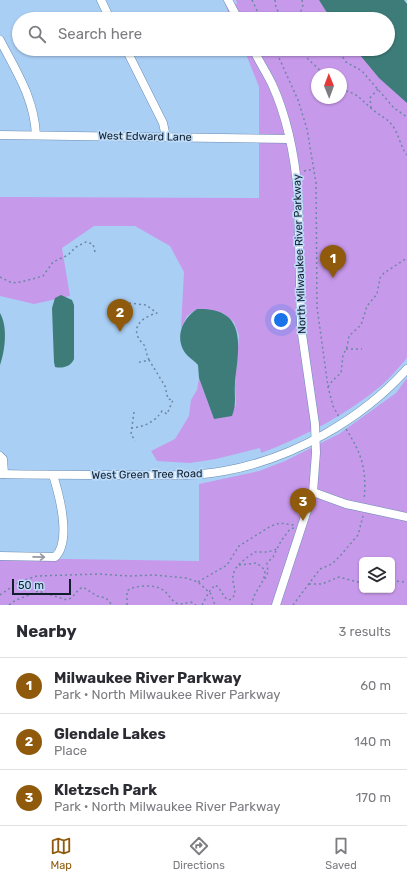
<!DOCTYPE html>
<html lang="en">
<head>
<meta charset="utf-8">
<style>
  body { margin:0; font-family:Rubik,sans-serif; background:#f2f2f3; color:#2b2b33 }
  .controls { position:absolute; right:12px; bottom:12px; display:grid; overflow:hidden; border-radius:6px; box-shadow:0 1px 3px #0004 }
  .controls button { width:36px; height:36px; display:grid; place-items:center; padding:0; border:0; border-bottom:1px solid #e1e1e2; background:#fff; color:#2b2b33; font:20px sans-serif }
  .compass { position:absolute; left:311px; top:68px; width:36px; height:36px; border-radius:50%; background:#fff; box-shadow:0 1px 3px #0004; rotate:359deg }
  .scale { position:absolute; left:12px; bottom:10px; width:59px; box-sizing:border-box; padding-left:4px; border:2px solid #111f2c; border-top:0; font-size:11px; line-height:14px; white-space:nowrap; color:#111f2c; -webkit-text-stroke:3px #bedbf9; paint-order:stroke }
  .you { position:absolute; left:281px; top:320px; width:14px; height:14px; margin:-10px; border:3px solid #fff; border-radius:50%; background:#1a73e8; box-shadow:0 0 0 6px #1a73e833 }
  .badge { display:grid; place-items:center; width:26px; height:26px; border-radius:50%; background:#8f5a0b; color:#fff; font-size:13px; font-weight:700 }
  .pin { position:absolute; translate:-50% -33px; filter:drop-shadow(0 1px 2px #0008) }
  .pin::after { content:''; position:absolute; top:21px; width:14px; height:12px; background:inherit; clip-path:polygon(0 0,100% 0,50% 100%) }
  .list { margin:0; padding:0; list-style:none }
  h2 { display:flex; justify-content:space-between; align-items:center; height:52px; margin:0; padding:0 16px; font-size:17px }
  h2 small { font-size:13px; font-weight:400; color:#7c7c81 }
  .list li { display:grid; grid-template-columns:26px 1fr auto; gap:12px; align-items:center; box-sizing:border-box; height:56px; padding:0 16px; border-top:1px solid #e1e1e2 }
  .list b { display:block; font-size:15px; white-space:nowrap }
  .list p { margin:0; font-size:13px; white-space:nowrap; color:#7c7c81 }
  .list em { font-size:13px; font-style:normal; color:#7c7c81 }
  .icon { flex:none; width:22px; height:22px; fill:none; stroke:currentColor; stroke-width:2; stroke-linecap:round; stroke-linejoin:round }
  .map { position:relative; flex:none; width:407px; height:605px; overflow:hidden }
  .search { position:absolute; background:#fff; box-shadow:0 1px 3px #0004; left:12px; right:12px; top:12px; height:44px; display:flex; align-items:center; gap:10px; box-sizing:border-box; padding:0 14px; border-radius:22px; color:#7c7c81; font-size:15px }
  .sheet { height:220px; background:#fff }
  nav { display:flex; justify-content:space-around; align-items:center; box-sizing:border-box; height:56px; border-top:1px solid #e1e1e2; background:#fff; font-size:11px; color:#7c7c81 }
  nav a { display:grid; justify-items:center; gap:2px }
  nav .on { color:#8f5a0b }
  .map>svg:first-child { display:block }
  .green { fill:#c799eb; fill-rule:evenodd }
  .water { fill:#3d7c78 }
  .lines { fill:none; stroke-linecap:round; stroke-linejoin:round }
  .minor-casing { stroke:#6c8eb2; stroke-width:9 }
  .path { stroke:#6c87a2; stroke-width:1.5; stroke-dasharray:2 3; stroke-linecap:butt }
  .minor { stroke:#fff; stroke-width:8 }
  .oneway { stroke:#949aa0 }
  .labels { text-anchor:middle; stroke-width:3.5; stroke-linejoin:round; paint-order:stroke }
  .street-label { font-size:11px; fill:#111f2c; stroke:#bedbf9 }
</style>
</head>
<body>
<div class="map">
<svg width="407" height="605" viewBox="0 0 407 605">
  <rect width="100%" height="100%" fill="#aacff4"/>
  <g class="green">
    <polygon points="236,0 370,0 383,19 231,19 225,4 237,4"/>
    <path d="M407,47V358C399,367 391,377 382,385C346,415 304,437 261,453L260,448L216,459L190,463L157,461L151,451L175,439L189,416L191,400L197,390L199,378L214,419L236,405L235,385L239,336L234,322L223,313L197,309L187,316L181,329L184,272L170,246L135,226H94L62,248L70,296L34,304L0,296V197L259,198V87L244,49H388ZM317,74H341V98H317Z"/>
    <path d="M407,378V605H0V558L199,561V484L259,471L285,461L339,434L396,393ZM362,560H392V590H362Z"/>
  </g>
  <g class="water">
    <polygon points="319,0 404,0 407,4 407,103 379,78 355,49 388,49 388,19 331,19"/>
    <path d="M61,295L72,300L74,305V359C71,366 63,369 55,367L54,362L52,308L55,298Z"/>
    <path d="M197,309C248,307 239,347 235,383C234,396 237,403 232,416L214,419L199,378L198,365C195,361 189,358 186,354C174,338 182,319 197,309Z"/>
    <path d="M0,313C8,327 5,350 0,365Z"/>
  </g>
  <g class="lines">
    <defs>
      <g id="minor">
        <polyline points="101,0 110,19"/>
        <polyline points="228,0 238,19"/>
        <path d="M0,40C17,73 34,98 36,135"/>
        <polyline points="126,49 163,123 166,137"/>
        <path d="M253,49C259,61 266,72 272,84C287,117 295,158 298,194L301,327L315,424L316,453L313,492L276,605"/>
        <polyline points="0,135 289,139"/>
        <polyline points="0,456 3,459 4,474"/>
        <path d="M0,474C43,475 85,475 128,475C160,475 192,477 224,471C292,459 361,420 407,369"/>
        <polyline points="313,492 346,504 407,517"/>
        <path d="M0,556L55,557C72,541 59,494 53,475"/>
      </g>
    </defs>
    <use href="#minor" class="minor-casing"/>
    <g class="path">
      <polyline points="252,0 261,19"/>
      <polyline points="275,0 276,8 283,19"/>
      <polyline points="302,0 303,5 300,14 305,19"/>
      <polyline points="275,49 298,100 307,129 316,183 317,307 328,387 333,406 339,417"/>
      <polyline points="303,49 308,59 324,74"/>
      <polyline points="337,49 346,62 362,71 394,108 407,117"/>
      <path d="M341,90C357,92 361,100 372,109C378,115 386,117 392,125C399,134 400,146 407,155"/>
      <polyline points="371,108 370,98 378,89"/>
      <polyline points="304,171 314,169"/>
      <polyline points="0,277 12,283 21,282 43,276 53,262 68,255 76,247 86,242 93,244 95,252"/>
      <path d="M129,303L146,305L157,313C146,316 132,324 138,337C139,341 144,343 145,347C146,351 147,355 149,360"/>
      <polyline points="346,349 362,349"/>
      <polyline points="328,387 333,380 341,373 343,355 347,347 349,336 361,325 367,306 377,294 380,278 384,273 407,258"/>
      <polyline points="134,412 131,434 135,441"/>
      <path d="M131,428C144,427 155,422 162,411L167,414L173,400L168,399L165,386L149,360L136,363"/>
      <path d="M346,429C362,454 367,470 364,500"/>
      <path d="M239,565L257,563L265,570C265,585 253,590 252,605"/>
      <polyline points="265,579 268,572 267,563 273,557 281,541 290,529 294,528"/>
      <polyline points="392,581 407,582"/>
      <polyline points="198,582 227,565 239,546 271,526 280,523 294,525"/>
      <polyline points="309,584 322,584 339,577 362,583"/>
      <polyline points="0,595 19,582 37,576 99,574 129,576 155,575 186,578 198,582 211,594 215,605"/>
      <path d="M9,605C18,597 28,597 38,591L67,600C75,597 76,590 83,587L97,596L106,598L112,605"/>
      <path d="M127,605V591C133,585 156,584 163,590C168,593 171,600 176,603C181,605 185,603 191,602L196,605"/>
      <path d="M202,605L209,592L215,585C221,588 222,596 228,600L232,599C237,591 234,588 233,581C231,567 245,559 255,552H268L277,549"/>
      <polyline points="293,605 320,569 332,564 340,556 358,535 363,516"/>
    </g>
    <use href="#minor" class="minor"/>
  </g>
  <defs><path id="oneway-shaft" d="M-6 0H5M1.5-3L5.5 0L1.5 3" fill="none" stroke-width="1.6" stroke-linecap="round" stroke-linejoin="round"/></defs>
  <use class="oneway" href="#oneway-shaft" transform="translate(39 557) rotate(1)"/>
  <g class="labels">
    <g class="street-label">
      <text transform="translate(145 136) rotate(1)" y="4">West Edward Lane</text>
      <text transform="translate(299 254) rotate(-92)" y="4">North Milwaukee River Parkway</text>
      <text transform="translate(147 474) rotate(-1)" y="4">West Green Tree Road</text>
    </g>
  </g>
</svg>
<div class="controls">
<button><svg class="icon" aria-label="layers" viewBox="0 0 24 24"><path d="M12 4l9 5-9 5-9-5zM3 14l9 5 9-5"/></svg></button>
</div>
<svg class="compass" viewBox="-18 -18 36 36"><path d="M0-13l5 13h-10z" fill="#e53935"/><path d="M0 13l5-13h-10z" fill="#7c7c81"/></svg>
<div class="scale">50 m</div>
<div class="you"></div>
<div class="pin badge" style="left:333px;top:278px">1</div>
<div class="pin badge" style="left:120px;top:332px">2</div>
<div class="pin badge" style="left:303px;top:521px">3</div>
<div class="search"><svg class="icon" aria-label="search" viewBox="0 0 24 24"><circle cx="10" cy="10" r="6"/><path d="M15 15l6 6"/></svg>Search here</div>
</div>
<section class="sheet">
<h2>Nearby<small>3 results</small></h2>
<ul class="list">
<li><span class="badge">1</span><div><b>Milwaukee River Parkway</b><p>Park · North Milwaukee River Parkway</p></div><em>60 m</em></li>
<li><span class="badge">2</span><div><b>Glendale Lakes</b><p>Place</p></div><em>140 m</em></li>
<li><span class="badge">3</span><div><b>Kletzsch Park</b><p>Park · North Milwaukee River Parkway</p></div><em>170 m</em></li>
</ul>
</section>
<nav>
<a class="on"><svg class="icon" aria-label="map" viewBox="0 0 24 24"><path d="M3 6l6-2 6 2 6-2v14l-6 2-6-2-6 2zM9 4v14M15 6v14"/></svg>Map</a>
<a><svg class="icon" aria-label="directions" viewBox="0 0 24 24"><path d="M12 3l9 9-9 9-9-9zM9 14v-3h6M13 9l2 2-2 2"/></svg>Directions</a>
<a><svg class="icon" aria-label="saved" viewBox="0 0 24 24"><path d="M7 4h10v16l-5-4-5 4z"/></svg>Saved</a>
</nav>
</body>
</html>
